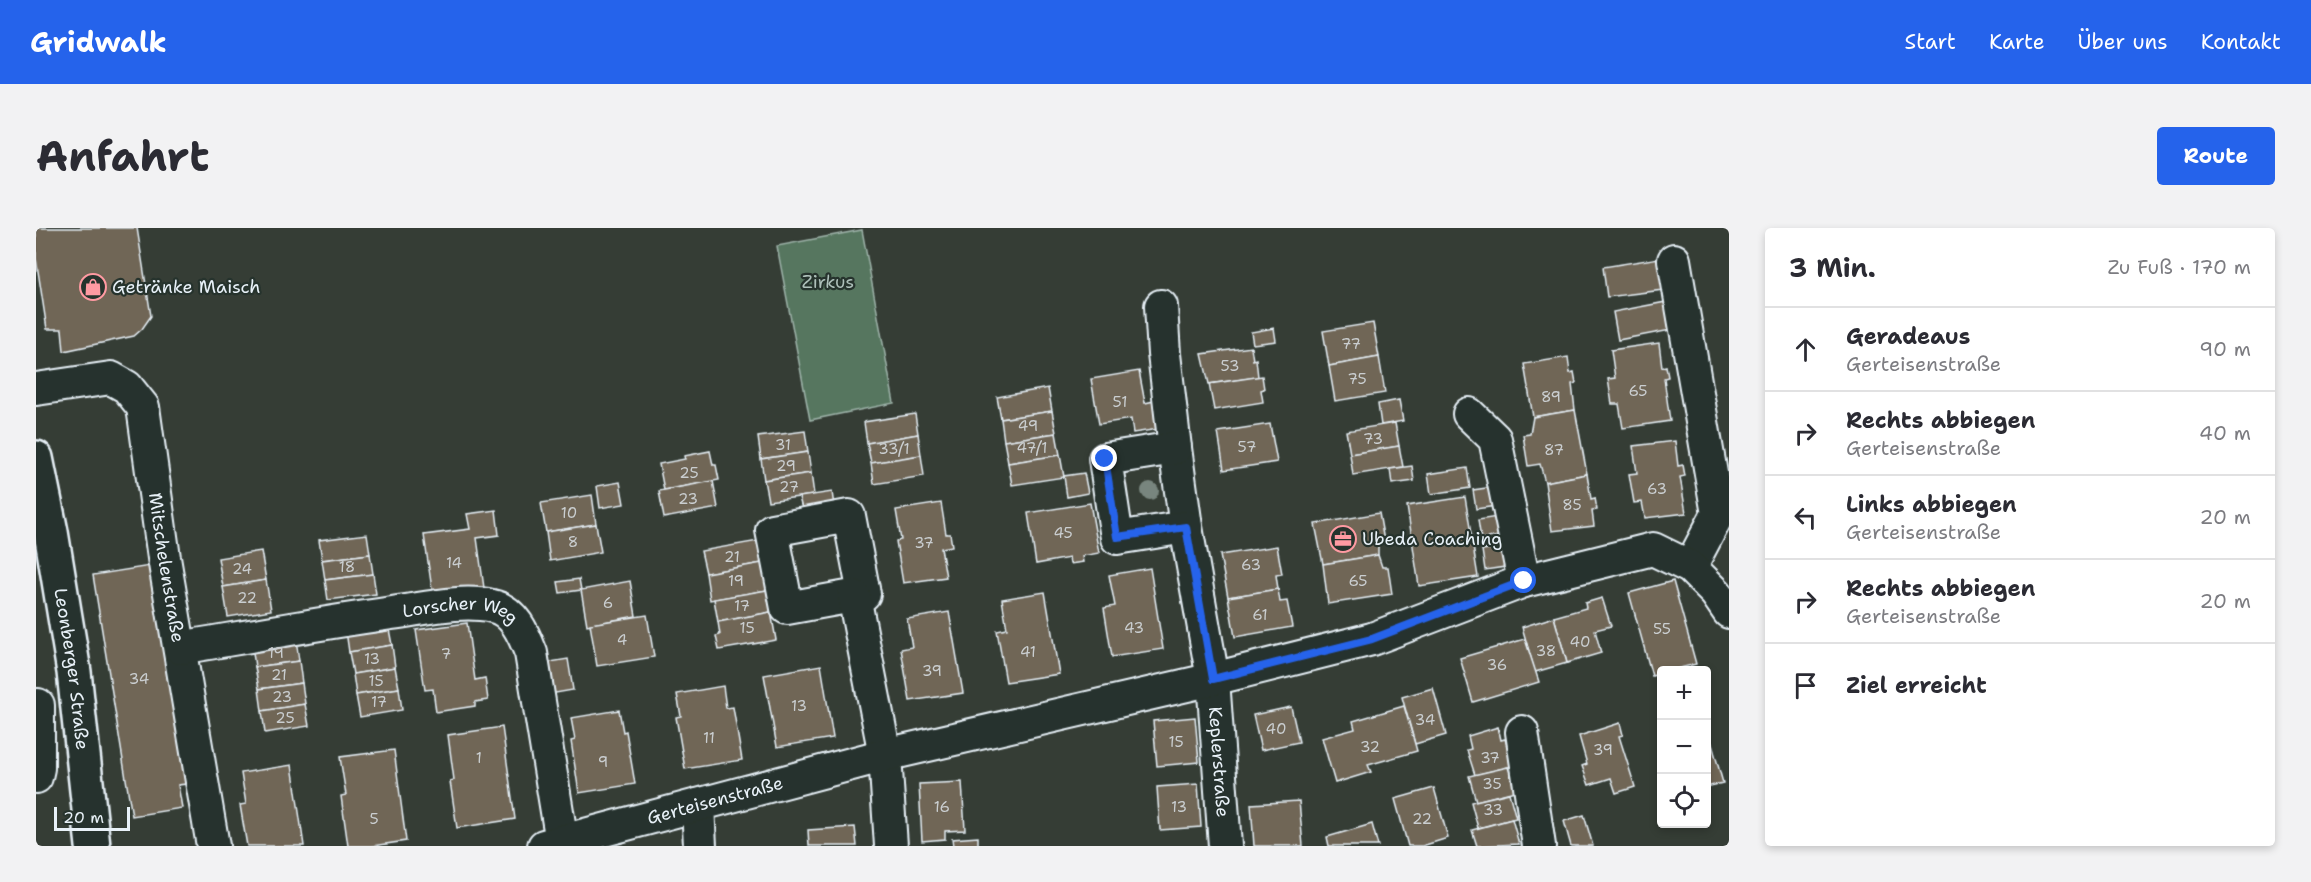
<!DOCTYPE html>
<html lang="de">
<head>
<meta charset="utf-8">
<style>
  body { margin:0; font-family:"Shantell Sans",sans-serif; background:#f2f2f3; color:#2b2b33 }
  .controls { position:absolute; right:18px; bottom:18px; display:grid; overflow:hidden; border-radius:6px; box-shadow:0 3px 9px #0003 }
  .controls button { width:54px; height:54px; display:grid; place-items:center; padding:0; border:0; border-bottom:2px solid #e1e1e2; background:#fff; color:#2b2b33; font:30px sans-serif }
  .scale { position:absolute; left:18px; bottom:15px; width:76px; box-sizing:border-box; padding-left:6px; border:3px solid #e8f1f8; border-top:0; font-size:16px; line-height:21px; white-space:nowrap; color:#e8f1f8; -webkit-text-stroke:4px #26332d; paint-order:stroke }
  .stop { position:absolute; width:18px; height:18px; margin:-14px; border:4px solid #2563eb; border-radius:50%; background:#fff }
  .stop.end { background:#2563eb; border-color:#fff; box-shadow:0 2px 6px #0008 }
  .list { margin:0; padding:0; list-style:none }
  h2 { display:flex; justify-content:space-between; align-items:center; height:78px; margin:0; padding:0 24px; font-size:26px }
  h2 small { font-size:20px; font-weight:400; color:#7c7c81 }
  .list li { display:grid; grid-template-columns:39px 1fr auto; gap:18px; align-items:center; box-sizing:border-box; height:84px; padding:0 24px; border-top:2px solid #e1e1e2 }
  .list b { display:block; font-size:22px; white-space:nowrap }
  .list p { margin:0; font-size:20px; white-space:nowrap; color:#7c7c81 }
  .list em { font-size:20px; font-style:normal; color:#7c7c81 }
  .icon { flex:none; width:33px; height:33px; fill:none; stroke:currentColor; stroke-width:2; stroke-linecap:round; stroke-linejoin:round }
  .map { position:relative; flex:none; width:1693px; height:618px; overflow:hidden; border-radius:6px }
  header { display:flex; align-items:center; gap:36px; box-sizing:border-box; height:84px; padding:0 30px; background:#2563eb; color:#fff }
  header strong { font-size:28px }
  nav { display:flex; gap:33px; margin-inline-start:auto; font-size:21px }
  .intro { display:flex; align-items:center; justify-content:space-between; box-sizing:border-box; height:144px; padding:0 36px }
  h1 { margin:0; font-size:42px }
  .button { padding:15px 27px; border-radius:6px; background:#2563eb; color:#fff; font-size:21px; font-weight:700 }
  main { display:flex; gap:36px; padding:0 36px }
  aside { flex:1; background:#fff; border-radius:6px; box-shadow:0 3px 9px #0003 }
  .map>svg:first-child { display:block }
  .green { fill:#56765e; stroke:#9fb4ab; stroke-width:1.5 }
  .building { fill:#6f6657; stroke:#e8f1f8; stroke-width:1.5 }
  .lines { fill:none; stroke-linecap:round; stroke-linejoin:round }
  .minor-casing { stroke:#e8f1f8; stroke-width:36 }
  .major-casing { stroke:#e8f1f8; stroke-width:38 }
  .minor { stroke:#26332d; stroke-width:32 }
  .major { stroke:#26332d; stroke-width:33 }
  .tree { fill:#78857e }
  .route { stroke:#2563eb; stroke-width:8 }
  .labels { text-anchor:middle; stroke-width:4.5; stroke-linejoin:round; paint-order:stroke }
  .number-label { font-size:15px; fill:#caced0 }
  .park-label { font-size:18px; fill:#aec0ba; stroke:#26332d }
  .poi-label { font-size:18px; fill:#e8f1f8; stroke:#26332d; text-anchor:start }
  .street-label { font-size:18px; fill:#e8f1f8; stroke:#26332d }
</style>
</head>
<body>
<header>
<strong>Gridwalk</strong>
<nav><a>Start</a><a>Karte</a><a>Über uns</a><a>Kontakt</a></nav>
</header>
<div class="intro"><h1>Anfahrt</h1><a class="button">Route</a></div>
<main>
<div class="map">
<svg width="1693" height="618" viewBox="0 0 1693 618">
  <rect width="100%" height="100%" fill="#353d35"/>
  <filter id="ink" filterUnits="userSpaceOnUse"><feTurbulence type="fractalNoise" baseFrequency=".0167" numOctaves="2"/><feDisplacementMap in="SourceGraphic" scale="12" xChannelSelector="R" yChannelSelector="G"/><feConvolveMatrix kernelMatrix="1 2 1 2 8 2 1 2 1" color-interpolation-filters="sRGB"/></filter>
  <g filter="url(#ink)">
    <polygon class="green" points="826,2 858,175 774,192 741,18"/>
    <g class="building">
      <polygon points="0,0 101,0 115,88 106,101 98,108 28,123 26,101 11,101 0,30"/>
      <polygon points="1623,30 1627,62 1571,69 1567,39"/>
      <polygon points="1630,74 1635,102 1582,112 1577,84"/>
      <polygon points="1337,95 1343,129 1293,138 1287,103"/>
      <polygon points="1238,100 1240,113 1217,116 1215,104"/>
      <polygon points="1623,115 1626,139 1630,138 1632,149 1628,150 1634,193 1587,200 1583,176 1576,176 1572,151 1579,150 1575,122"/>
      <polygon points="1215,119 1217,132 1220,131 1222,149 1173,156 1166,126"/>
      <polygon points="1343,129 1349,165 1299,173 1293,138"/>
      <polygon points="1532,129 1534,145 1538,144 1540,155 1536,156 1539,182 1497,189 1488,136"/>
      <polygon points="1103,143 1109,175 1118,173 1123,201 1097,205 1095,191 1063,196 1055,151"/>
      <polygon points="1226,148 1228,161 1225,162 1227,174 1178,182 1173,156"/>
      <polygon points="1012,160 1016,183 965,191 961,169"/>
      <polygon points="1363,172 1367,193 1345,197 1342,176"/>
      <polygon points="1539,182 1551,246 1509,254 1504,236 1492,238 1487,207 1494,206 1497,189"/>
      <polygon points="1016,183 1020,205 968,213 965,191"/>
      <polygon points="879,186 882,206 831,215 828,194"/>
      <polygon points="1359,195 1363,218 1314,226 1310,203"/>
      <polygon points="1234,196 1241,234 1188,242 1182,204"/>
      <polygon points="769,203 772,224 725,231 722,209"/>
      <polygon points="1020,205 1024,227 972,235 968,213"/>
      <polygon points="882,206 885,227 835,235 831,215"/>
      <polygon points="1639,213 1642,238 1647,237 1649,248 1644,249 1650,285 1609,290 1606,274 1598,275 1593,246 1601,245 1597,218"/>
      <polygon points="1363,218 1367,239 1317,247 1314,226"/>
      <polygon points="674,223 677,237 680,237 683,252 628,262 623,236 649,231 648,228"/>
      <polygon points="772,224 775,245 728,252 725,231"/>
      <polygon points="885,227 888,248 838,256 835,235"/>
      <polygon points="1024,227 1028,249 976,257 972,235"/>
      <polygon points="1376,238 1378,253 1356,256 1354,241"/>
      <polygon points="1431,240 1434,260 1395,266 1392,246"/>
      <polygon points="775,245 778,267 732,273 728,252"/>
      <polygon points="1048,245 1052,265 1031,269 1028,248"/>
      <polygon points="1551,246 1555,271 1559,270 1561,282 1556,283 1558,298 1516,303 1509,254"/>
      <polygon points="677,253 682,280 628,290 623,263"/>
      <polygon points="584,254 588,276 564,280 561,258"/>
      <polygon points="1457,259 1460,278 1440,281 1437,262"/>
      <polygon points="796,264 799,285 768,289 763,269"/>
      <polygon points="556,267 560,296 510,304 505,275"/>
      <polygon points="1429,269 1442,349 1383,358 1371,278"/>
      <polygon points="905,275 910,306 914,306 916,318 905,320 910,349 867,355 860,313 865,312 860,282"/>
      <polygon points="1054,275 1063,325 1046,328 1047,334 1034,336 1033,330 1000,336 992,285"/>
      <polygon points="460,282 463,307 441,310 448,360 397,368 388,307 434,301 431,286"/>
      <polygon points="1343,285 1348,313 1342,314 1342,327 1287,336 1279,296"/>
      <polygon points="1461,289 1464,308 1445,311 1442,292"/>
      <polygon points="560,296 565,324 514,333 510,304"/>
      <polygon points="331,306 334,326 286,332 283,312"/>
      <polygon points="722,313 726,335 670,345 665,323"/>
      <polygon points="1241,318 1246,346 1240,347 1242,361 1192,369 1184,327"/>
      <polygon points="1466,319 1469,339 1449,342 1446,322"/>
      <polygon points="225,323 230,352 187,359 182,330"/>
      <polygon points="334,326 337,346 289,352 286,332"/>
      <polygon points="1342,327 1346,339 1352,339 1356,366 1292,376 1287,336"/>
      <polygon points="726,335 731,362 674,372 670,345"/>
      <polygon points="114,338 150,556 142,557 146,580 96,588 57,347"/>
      <polygon points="1114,340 1127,421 1076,429 1068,380 1079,378 1073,347"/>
      <polygon points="337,346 340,366 292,372 289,352"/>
      <polygon points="543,351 545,362 524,365 522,354"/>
      <polygon points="230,352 235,382 192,389 187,359"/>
      <polygon points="594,353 600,388 551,397 545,362"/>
      <polygon points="1637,353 1660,436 1636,442 1626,442 1626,445 1616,448 1593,365"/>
      <polygon points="1242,361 1244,374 1251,373 1256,399 1199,409 1192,369"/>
      <polygon points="731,362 735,384 682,394 678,371"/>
      <polygon points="1009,364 1023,446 970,454 961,403 971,401 966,371"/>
      <polygon points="1566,370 1575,398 1559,402 1565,425 1531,435 1518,389 1550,380 1549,375"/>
      <polygon points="735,384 740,412 683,422 680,408 684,407 682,394"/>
      <polygon points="913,384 927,465 874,473 865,421 876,419 871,391"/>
      <polygon points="611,387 618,429 561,438 554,396"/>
      <polygon points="1518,389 1531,435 1499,444 1486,399"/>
      <polygon points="431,395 439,452 449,450 452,472 439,474 439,478 400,484 397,461 389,462 380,402"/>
      <polygon points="352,396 356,417 313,424 310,403"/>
      <polygon points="260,411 263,433 219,439 216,417"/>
      <polygon points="1489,411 1503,454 1437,474 1424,430"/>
      <polygon points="356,417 359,439 317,446 313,424"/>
      <polygon points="532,431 537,462 514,466 508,435"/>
      <polygon points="263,433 266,455 223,461 219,439"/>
      <polygon points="785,437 797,510 741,519 728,447"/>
      <polygon points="359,439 363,460 320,467 317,446"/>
      <polygon points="266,455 269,476 226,483 223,461"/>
      <polygon points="687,458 690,480 697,479 706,532 649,541 640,489 645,488 641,466"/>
      <polygon points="363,460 366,482 324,489 320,467"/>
      <polygon points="1397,460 1410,507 1379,516 1366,469"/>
      <polygon points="269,476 273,498 229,505 226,483"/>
      <polygon points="1368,478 1381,523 1332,537 1335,544 1299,555 1286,510 1319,501 1317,493"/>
      <polygon points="1255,479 1263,514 1225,522 1217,487"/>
      <polygon points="583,482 587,504 590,503 599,556 543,565 535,513 539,512 535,490"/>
      <polygon points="1159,489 1163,534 1121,538 1117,493"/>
      <polygon points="1584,495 1587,507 1583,508 1599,559 1580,565 1575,550 1553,557 1546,538 1551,536 1543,508"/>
      <polygon points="1670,495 1687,555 1670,559"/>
      <polygon points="466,499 479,591 421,600 414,553 418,552 412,507"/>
      <polygon points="1462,499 1465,512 1469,511 1477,538 1439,547 1431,522 1435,521 1432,508"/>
      <polygon points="358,522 370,613 336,618 312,618 305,568 310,567 304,529"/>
      <polygon points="256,537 268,618 211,618 204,577 210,576 205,545"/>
      <polygon points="1472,539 1479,563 1440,573 1433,548"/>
      <polygon points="926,554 929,602 909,603 909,611 886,613 883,556"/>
      <polygon points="1162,556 1165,599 1124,602 1121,559"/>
      <polygon points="1398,560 1412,610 1386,618 1372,618 1359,571"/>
      <polygon points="1473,565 1480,590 1442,600 1435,574"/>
      <polygon points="1263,573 1267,618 1218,618 1215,576"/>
      <polygon points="1548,587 1557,618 1535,618 1528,593"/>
      <polygon points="1476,591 1483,616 1441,618 1436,602"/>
      <polygon points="1336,596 1342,618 1293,618 1291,609"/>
      <polygon points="819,599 821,618 773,618 772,602"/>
      <polygon points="942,609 942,618 917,618 916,611"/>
    </g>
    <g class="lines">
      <defs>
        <g id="minor">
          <polyline points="1638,32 1682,286 1654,339"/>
          <path id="s1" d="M1125,78L1128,126L1139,220L1150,299L1177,451L1189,618"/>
          <path id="s2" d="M0,161L75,150L91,159L107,179L128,330L177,618"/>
          <polyline points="1433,186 1459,211 1488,353"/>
          <polyline points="1139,220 1069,231 1081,310 1150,299"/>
          <polygon points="813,288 828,366 751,380 736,302"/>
          <polyline points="818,368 849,527 855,618"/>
          <path id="s3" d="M144,420C214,408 285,395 356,385C387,381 426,371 456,378C478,382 488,407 495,425L526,614"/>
          <polyline points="0,478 2,477 2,540 0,549"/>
          <polyline points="1486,504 1503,618"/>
          <polyline points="662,577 664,618"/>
          <path id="s4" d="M508,618L849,527L1177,451L1336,411L1488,353L1617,321L1654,339L1680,365L1693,384"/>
        </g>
        <g id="major">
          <path id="s5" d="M0,230L15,304L38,444L57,618"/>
        </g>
      </defs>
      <use href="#minor" class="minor-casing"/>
      <use href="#major" class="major-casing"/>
      <use href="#minor" class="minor"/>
      <use href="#major" class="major"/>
    </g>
    <circle class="tree" cx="1114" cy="263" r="9"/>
  </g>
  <g class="lines" filter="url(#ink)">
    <polyline class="route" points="1069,231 1081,309 1150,299 1177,451 1336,411 1488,353"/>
  </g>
  <defs>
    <symbol id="shop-ring" viewBox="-11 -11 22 22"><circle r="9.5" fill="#26332d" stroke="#ff9aa2" stroke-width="1.5"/><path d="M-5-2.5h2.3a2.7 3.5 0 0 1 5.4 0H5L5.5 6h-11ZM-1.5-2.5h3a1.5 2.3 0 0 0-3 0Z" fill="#ff9aa2"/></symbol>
    <symbol id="office-ring" viewBox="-11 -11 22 22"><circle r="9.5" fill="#26332d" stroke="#ff9aa2" stroke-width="1.5"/><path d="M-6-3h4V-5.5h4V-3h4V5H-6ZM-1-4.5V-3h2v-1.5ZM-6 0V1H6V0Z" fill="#ff9aa2"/></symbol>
  </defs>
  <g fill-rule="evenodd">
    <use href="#shop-ring" x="42" y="44" width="30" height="30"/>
    <use href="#office-ring" x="1292" y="296" width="30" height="30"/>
  </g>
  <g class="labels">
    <g class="number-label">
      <text x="1315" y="121">77</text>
      <text x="1194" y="143">53</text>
      <text x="1321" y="156">75</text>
      <text x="1602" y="168">65</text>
      <text x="1515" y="174">89</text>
      <text x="1084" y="179">51</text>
      <text x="992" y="203">49</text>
      <text x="1337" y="216">73</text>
      <text x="747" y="222">31</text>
      <text x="1211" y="224">57</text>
      <text x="996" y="225">47/1</text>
      <text x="858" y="226">33/1</text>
      <text x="1518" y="227">87</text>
      <text x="750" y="243">29</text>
      <text x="653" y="250">25</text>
      <text x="753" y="264">27</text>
      <text x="1621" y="266">63</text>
      <text x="652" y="276">23</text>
      <text x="1536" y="282">85</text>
      <text x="533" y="290">10</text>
      <text x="1027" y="310">45</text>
      <text x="537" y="319">8</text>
      <text x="888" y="320">37</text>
      <text x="696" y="334">21</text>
      <text x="418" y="340">14</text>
      <text x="1215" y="342">63</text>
      <text x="311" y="344">18</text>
      <text x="206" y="346">24</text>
      <text x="700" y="358">19</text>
      <text x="1322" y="358">65</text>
      <text x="211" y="375">22</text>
      <text x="572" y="380">6</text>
      <text x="706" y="383">17</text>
      <text x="1224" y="392">61</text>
      <text x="711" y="405">15</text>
      <text x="1098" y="405">43</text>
      <text x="1626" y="406">55</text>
      <text x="586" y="417">4</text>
      <text x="1544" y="419">40</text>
      <text x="1510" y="428">38</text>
      <text x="992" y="429">41</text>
      <text x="240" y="430">19</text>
      <text x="410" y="431">7</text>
      <text x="336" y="436">13</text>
      <text x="1461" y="442">36</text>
      <text x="896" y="448">39</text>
      <text x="243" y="452">21</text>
      <text x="103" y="456">34</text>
      <text x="340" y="458">15</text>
      <text x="246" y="474">23</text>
      <text x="343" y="479">17</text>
      <text x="763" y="483">13</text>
      <text x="249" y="495">25</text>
      <text x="1389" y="497">34</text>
      <text x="1240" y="506">40</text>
      <text x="673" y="515">11</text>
      <text x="1140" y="519">15</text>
      <text x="1334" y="524">32</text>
      <text x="1567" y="527">39</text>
      <text x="443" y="535">1</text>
      <text x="1454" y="535">37</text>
      <text x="567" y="539">9</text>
      <text x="1456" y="561">35</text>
      <text x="906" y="584">16</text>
      <text x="1143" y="584">13</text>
      <text x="1457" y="587">33</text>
      <text x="338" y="596">5</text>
      <text x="1386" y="596">22</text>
    </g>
    <g class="park-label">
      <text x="792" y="60">Zirkus</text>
    </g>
    <g class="poi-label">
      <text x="76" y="65">Getränke Maisch</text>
      <text x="1326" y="317">Ubeda Coaching</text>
    </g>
    <g class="street-label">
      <text dy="6" stroke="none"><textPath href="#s2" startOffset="282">Mitschelenstraße</textPath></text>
      <text dy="6" stroke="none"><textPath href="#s3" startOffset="285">Lorscher Weg</textPath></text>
      <text dy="6" stroke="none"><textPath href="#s5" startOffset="214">Leonberger Straße</textPath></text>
      <text dy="6" stroke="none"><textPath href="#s1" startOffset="460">Keplerstraße</textPath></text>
      <text dy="6" stroke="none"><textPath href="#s4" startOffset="177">Gerteisenstraße</textPath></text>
    </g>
  </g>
</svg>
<div class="controls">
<button>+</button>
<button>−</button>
<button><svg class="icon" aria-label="locate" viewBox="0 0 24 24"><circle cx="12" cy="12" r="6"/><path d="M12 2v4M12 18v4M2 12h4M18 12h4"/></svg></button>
</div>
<div class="scale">20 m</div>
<div class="stop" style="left:1488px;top:353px"></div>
<div class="stop end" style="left:1069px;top:231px"></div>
</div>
<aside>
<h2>3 Min.<small>Zu Fuß · 170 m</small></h2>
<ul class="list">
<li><svg class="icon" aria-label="ahead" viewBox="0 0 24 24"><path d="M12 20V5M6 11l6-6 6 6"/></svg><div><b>Geradeaus</b><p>Gerteisenstraße</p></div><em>90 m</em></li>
<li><svg class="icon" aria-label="right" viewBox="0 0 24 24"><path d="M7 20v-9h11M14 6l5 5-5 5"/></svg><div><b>Rechts abbiegen</b><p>Gerteisenstraße</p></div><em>40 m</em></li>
<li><svg class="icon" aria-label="left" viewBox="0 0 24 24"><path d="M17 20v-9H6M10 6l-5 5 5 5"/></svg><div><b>Links abbiegen</b><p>Gerteisenstraße</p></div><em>20 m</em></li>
<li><svg class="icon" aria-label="right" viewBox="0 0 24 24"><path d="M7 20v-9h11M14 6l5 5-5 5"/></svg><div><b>Rechts abbiegen</b><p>Gerteisenstraße</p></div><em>20 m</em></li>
<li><svg class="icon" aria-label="arrive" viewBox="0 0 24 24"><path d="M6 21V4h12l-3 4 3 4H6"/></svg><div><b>Ziel erreicht</b></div></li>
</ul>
</aside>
</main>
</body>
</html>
